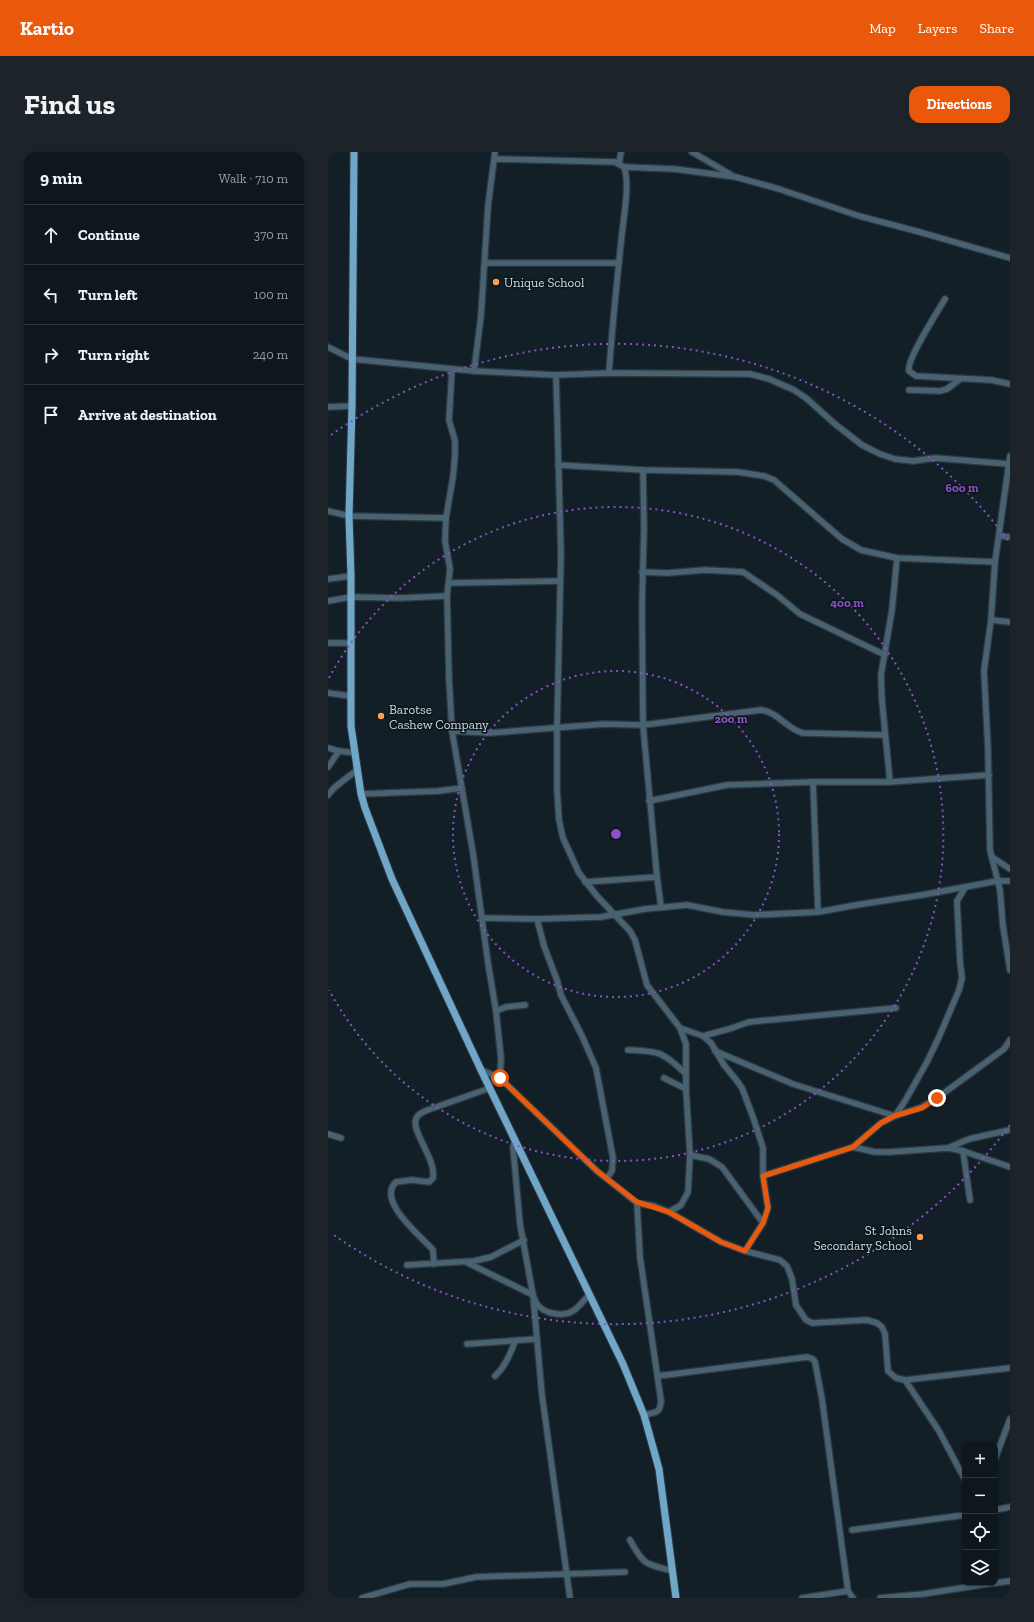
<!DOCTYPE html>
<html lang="en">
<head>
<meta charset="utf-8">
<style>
  body { margin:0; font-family:"Zilla Slab",serif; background:#1c2429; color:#f1f3f6 }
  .controls { position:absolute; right:12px; bottom:12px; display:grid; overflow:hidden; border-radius:8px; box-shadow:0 2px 6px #0003 }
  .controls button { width:36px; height:36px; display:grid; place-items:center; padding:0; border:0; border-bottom:1px solid #2e363b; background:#0e171c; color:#f1f3f6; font:20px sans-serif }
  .stop { position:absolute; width:12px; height:12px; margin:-9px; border:3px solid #ea580c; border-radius:50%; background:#fff }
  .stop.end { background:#ea580c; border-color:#fff; box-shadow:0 1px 4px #0008 }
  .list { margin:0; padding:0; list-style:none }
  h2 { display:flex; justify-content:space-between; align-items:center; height:52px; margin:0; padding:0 16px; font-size:17px }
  h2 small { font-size:13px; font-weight:400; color:#9b9fa3 }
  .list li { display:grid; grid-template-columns:26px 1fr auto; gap:12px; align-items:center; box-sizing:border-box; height:60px; padding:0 16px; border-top:1px solid #2e363b }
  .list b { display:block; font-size:15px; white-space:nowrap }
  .list em { font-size:13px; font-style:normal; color:#9b9fa3 }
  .icon { flex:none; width:22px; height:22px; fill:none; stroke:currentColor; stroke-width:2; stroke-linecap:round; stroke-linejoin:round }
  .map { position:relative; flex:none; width:682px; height:1446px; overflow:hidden; border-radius:12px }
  header { display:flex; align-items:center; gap:24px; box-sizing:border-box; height:56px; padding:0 20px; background:#ea580c; color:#fff }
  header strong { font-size:19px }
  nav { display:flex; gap:22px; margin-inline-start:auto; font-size:14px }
  .intro { display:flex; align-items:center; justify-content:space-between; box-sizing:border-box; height:96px; padding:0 24px }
  h1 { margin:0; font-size:28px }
  .button { padding:10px 18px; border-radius:12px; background:#ea580c; color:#fff; font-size:14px; font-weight:700 }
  main { display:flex; gap:24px; padding:0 24px }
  aside { flex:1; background:#0e171c; border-radius:12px; box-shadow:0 2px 6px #0003 }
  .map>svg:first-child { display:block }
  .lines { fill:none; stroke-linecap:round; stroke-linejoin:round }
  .minor-casing { stroke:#2e3940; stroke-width:8 }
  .major-casing { stroke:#2e3940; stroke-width:9 }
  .minor { stroke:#486272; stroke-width:5.5 }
  .major { stroke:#70a7c9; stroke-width:7 }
  .route { stroke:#ea580c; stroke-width:5 }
  .ring { fill:none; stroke:#8c4fc5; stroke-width:2; stroke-dasharray:2 4 }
  .poi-dot { fill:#fc9d53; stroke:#0a151c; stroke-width:1.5 }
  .labels { text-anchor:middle; stroke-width:3; stroke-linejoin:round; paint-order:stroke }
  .poi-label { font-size:13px; fill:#d2dade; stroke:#0a151c; text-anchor:start }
  .centre { fill:#8c4fc5; stroke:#0a151c; stroke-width:2 }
  .ring-label { font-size:12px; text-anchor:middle; font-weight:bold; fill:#8c4fc5; stroke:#0a151c; stroke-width:3; stroke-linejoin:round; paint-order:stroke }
</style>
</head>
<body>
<header>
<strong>Kartio</strong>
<nav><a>Map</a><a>Layers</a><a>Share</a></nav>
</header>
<div class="intro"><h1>Find us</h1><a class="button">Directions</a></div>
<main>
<aside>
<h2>9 min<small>Walk · 710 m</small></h2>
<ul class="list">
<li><svg class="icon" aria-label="ahead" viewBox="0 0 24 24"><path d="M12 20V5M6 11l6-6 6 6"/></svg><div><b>Continue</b></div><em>370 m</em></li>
<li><svg class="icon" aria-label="left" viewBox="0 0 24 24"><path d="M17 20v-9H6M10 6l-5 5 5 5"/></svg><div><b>Turn left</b></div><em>100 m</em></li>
<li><svg class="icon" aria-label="right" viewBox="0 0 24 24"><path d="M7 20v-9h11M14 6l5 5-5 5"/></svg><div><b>Turn right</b></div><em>240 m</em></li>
<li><svg class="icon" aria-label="arrive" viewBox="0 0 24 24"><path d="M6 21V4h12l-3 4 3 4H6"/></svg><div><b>Arrive at destination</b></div></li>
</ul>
</aside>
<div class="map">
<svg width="682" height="1446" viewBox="0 0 682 1446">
  <rect width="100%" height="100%" fill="#131f26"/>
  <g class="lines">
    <defs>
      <g id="minor">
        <polyline points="364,0 405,24"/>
        <path d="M167,7L287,10L296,15C302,30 296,64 294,81C289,128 284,175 281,221"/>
        <polyline points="291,11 293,0"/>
        <polyline points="296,15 346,17 408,25 451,37 531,64 588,79 682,106"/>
        <polyline points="157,111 291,111"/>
        <path d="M617,147C610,159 578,208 581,219L588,224L663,228L682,232"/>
        <polyline points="0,195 24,207 146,219 228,223 281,221 422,222 441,227 466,238 478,246 507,272 534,293 552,302 567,307 585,309 607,306 681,312"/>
        <polyline points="124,217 121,268 127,289 127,303 125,325 118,366 117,389 122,417 119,444 121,526 124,579 145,701 160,811 168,859 173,906 172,926"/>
        <polyline points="146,219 153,164 160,54 167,0"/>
        <polyline points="228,223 233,401 229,576 229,637 231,668 235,686 251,721 269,744 302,779 307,788 319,833 352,876 358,892 358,937 362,1003 360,1040 353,1053 341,1060"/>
        <polyline points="581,238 612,239 619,237 632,227"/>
        <polyline points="0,255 24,254"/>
        <polyline points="682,304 667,410 663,468 656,519 660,597 662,698 672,738 675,774 682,818"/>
        <polyline points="230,313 315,318 410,320 436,324 446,328 514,387 533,398 569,406 667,410"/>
        <polyline points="0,359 21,364 118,366"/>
        <polyline points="672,384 682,385"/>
        <polyline points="314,420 340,421 377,418 415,420 449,443 472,462 557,503"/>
        <polyline points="0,427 23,424"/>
        <polyline points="121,431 232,429"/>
        <polyline points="0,449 23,445 73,446 119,444"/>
        <polyline points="663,468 682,470"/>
        <polyline points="0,491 22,491"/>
        <polyline points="0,541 22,544"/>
        <path d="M124,579L162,581L276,572L315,573L433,558C450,560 459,577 475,581L556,583"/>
        <polyline points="0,596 11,599 27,601"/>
        <polyline points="0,615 11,599"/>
        <polyline points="485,630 490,760"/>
        <polyline points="562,630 554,549 553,523 564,458 569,406"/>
        <polyline points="33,642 110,639 134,636"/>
        <polyline points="0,643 7,635 29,618"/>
        <polyline points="321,649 399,633 485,630 562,630 661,623"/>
        <polyline points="664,705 682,717"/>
        <polyline points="329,725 333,755"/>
        <polyline points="257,730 329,725 315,573 314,453 316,376 315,318"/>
        <polyline points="155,766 209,767 273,765 317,757 359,753 395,760 426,763 490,760 534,752 594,743 669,729 682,729"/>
        <polyline points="209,767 216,794 229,828 233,843 254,884 268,916 285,1006 284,1019 279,1026"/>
        <polyline points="168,859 178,855 197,853"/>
        <polyline points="352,876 375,884 383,891 396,913 409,929 414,936 425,965 435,996 435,1024 440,1056 435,1071 417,1099"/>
        <polyline points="375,884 401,877 421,870 568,856"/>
        <path d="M300,898C331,899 335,900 357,921"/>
        <polyline points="387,899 465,932 567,964 594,955 609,946 676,897 682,888"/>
        <polyline points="153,918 172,926 269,1019 309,1051 326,1054 341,1060 393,1090 417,1099 452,1108 459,1114 464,1127 468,1153 478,1168 484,1171 539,1168 549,1171 554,1175 557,1182 560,1219 568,1226 577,1228 682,1216"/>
        <polyline points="336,926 358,937"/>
        <polyline points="0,982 13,986"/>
        <polyline points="187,988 185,995 192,1072 205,1143 214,1243 242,1446"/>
        <polyline points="525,995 547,1000 562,1000 620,996 635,999 682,1015"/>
        <polyline points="620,996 641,987 682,978"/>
        <polyline points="635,999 642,1048"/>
        <polyline points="362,1003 381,1007 394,1015 435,1071"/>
        <polyline points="435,1024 525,995 553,971 567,964 577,949 599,910 611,885 631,838 634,826 632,809 629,749 637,736"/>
        <path d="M309,1051L312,1105L333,1249C332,1262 327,1260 316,1263"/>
        <path d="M138,1110L205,1143C206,1146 207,1149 209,1152C216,1162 235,1165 245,1159C251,1155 256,1148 261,1143"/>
        <path d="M106,1112L105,1098C93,1084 48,1049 68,1030L84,1028L101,1030L105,1026C108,1006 83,980 88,967C89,963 93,961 97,959L162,936"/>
        <polyline points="79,1113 146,1109 163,1105 196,1088"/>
        <polyline points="139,1192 209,1187"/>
        <path d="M167,1224C177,1215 183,1201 187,1189"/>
        <polyline points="330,1224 479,1205 485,1207 487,1210 494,1247 520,1439 525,1446"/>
        <polyline points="577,1228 611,1279 637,1328"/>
        <polyline points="667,1307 682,1267"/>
        <polyline points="667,1358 682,1355"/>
        <polyline points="524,1378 637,1363"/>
        <path d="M302,1388C316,1414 318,1412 345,1419"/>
        <polyline points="667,1431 682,1429"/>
        <polyline points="34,1446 82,1432 115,1432 148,1425 297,1420"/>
        <polyline points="474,1446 520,1439"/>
        <polyline points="552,1446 595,1442 666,1431"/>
      </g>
      <polyline id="major" points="26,0 24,254 21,364 23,424 23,574 33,642 37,656 64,727 153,918 295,1212 316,1263 331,1317 348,1446"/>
    </defs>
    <use href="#minor" class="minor-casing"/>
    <use href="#major" class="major-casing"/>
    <use href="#minor" class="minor"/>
    <use href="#major" class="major"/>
  </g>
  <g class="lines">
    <polyline class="route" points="172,926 269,1019 309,1050 341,1060 393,1090 417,1099 435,1071 440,1056 435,1024 525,995 553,971 566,964 594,956 609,946"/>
  </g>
  <g class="ring">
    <circle cx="288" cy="682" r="163"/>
    <path d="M1 526A327 327 0 1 1 1 838"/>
    <path d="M682 973A490 490 0 0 1 3 1081M3 283A490 490 0 0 1 682 391"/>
  </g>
  <g class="poi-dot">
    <circle cx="168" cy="130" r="4"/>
    <circle cx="53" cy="564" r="4"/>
    <circle cx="592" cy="1085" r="4"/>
  </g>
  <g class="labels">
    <g class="poi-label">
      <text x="176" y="135">Unique School</text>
      <text x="61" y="562">Barotse<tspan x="61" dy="15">Cashew Company</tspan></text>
      <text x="584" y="1083" text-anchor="end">St Johns<tspan x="584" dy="15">Secondary School</tspan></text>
    </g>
  </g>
  <circle cx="288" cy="682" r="6" class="centre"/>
  <g class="ring-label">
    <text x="634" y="340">600 m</text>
    <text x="519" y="455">400 m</text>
    <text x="403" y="571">200 m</text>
  </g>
</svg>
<div class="controls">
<button>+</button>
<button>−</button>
<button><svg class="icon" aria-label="locate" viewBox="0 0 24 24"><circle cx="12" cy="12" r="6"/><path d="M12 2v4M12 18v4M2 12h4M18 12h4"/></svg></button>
<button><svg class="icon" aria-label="layers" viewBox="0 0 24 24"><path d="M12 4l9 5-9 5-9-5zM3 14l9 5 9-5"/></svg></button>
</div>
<div class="stop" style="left:172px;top:926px"></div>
<div class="stop end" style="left:609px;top:946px"></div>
</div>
</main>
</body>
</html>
